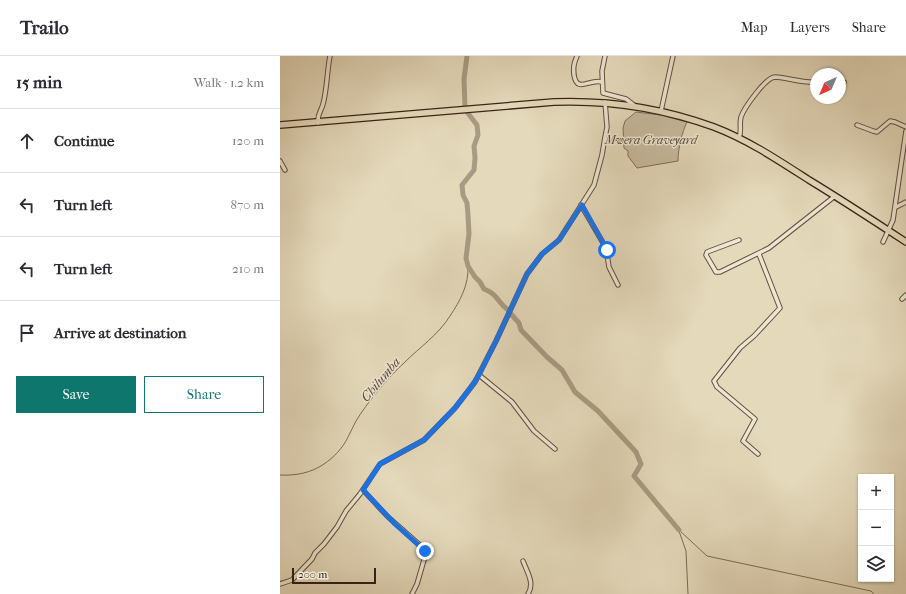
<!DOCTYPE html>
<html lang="en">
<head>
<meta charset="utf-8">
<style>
  body { margin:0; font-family:"IM FELL French Canon",serif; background:#f2f2f3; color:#2b2b33 }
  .controls { position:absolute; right:12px; bottom:12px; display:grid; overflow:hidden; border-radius:0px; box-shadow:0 1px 3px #0004 }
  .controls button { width:36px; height:36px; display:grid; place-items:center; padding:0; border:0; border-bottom:1px solid #e1e1e2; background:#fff; color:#2b2b33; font:20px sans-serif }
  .compass { position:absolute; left:530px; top:12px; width:36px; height:36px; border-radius:50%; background:#fff; box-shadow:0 1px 3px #0004; rotate:224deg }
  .scale { position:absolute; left:12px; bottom:10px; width:84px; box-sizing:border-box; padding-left:4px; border:2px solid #372416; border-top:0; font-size:11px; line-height:14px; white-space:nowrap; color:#372416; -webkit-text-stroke:3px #ede6d3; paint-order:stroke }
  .stop { position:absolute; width:12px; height:12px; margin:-9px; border:3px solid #1a73e8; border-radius:50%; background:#fff }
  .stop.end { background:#1a73e8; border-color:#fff; box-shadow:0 1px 4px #0008 }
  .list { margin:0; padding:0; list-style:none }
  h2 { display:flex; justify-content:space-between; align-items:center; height:52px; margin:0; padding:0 16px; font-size:17px }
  h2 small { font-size:13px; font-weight:400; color:#7c7c81 }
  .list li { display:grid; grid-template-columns:26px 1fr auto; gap:12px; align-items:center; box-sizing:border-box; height:64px; padding:0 16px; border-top:1px solid #e1e1e2 }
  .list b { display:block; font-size:15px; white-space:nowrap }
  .list em { font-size:13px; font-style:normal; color:#7c7c81 }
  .actions { display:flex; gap:8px; padding:12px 16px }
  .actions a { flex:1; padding:9px 0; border:1px solid #0f766e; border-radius:0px; text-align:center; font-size:14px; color:#0f766e }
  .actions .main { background:#0f766e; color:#fff }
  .icon { flex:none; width:22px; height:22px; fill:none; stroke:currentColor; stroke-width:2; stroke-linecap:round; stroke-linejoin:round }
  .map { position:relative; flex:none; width:626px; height:538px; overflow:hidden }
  header { display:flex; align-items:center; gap:24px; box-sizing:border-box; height:56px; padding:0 20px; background:#fff; border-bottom:1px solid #e1e1e2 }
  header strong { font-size:19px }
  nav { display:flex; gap:22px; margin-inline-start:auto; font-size:14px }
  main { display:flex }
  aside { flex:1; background:#fff }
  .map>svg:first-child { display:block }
  .green { fill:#c7ba9f; stroke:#7f6f5a }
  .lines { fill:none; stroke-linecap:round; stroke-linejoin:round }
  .stream { stroke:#7b6b57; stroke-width:1 }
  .river { stroke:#a99b83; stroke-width:5 }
  .minor-casing { stroke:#62513f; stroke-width:5.5 }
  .highway-casing { stroke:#372416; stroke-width:8 }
  .minor { stroke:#ede6d3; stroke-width:3.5 }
  .highway { stroke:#e4d9bb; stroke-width:5.5 }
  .route { stroke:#1a73e8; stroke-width:5 }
  .labels { text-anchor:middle; stroke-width:3; stroke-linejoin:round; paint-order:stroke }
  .park-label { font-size:12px; font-style:italic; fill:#5b4a38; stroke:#ede6d3 }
  .water-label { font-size:13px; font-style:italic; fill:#594837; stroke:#ede6d3 }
</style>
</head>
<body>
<header>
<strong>Trailo</strong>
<nav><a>Map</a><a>Layers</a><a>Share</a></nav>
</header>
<main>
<aside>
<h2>15 min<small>Walk · 1.2 km</small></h2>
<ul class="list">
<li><svg class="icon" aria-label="ahead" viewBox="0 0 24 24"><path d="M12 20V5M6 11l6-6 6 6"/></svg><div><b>Continue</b></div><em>120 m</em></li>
<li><svg class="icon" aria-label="left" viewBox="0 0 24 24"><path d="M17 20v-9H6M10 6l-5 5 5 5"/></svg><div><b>Turn left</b></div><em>870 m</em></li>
<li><svg class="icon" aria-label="left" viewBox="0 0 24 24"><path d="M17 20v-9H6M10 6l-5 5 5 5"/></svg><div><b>Turn left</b></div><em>210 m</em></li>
<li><svg class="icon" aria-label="arrive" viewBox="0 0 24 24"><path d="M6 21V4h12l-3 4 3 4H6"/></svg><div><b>Arrive at destination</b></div></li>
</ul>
<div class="actions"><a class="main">Save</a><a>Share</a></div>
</aside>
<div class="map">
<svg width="626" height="538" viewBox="0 0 626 538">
  <rect width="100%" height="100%" fill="#e4d9bb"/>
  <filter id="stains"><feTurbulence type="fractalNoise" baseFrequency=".005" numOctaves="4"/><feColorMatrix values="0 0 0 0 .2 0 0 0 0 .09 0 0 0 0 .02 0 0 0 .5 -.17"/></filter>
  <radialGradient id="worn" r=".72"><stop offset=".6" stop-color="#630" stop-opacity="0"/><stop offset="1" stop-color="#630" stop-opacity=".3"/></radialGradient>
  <path class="green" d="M356,56L381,59L407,66C402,76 398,93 398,105L357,112L348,100V95L344,92L343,72L345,65Z"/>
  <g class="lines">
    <g class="stream">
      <path d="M0,419C15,420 31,417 44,408C53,402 63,392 68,381C71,376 73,370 76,365C86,348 110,319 125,306C140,291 158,279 170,260C180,245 189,229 188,210"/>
      <polyline points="399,474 427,500 591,535 594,538"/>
      <polyline points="399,475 406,495 408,538"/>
    </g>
    <g class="river">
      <polyline points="185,51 184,23 187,0"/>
      <path d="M187,56L197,69L198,79L194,90L195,102L194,114L182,129L183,139L187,147L188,159L189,178L186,202L188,210L195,221L200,226L204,233C219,239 217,246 228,254"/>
      <polyline points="231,258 239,267 241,274 267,301 282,314 295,336 318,355 356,396 361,408 354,420 399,474"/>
    </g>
    <defs>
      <g id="minor">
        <path d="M297,0C294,7 293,11 294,19C297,38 310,22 322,26"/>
        <polyline points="325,0 322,15 323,37 346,43 355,50"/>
        <polyline points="560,26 564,26"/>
        <polyline points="381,55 393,0"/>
        <path d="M38,67C37,58 41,56 43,48C47,34 47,15 50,0"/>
        <polyline points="577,69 593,75 597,76 610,65 615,66 626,71"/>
        <path d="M459,82C462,75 459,68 461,61C464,52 486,21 495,21C509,22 522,27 536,26"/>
        <polyline points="0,105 5,114"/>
        <polyline points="301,149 326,192 329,211 338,229"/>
        <polyline points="616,151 626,146"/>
        <polyline points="459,184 427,196 426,199 436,216 440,216 489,192 555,140"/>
        <polyline points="603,186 613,164 626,75"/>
        <polyline points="622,243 626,239"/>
        <polyline points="199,319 232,346 254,375 275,393"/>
        <polyline points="478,398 463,385 475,363 437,331 434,325 460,292 474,280 500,252 479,198"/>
        <polyline points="83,434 107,460 141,490 146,497 137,528 132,538"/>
        <path d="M243,505C247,516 255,527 248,538"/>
        <polyline points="0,528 12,524 32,503 35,497 44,488 57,471 66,455 80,438 100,408 144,384 175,352 195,326 216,285 247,218 262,198 279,184 314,129 322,99 325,81 327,71 325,46"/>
      </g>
      <path id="highway" d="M0,69L274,46C329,44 382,52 434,71C468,84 498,104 529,124C562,144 594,165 626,186"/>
    </defs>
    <use href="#minor" class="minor-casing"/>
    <use href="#highway" class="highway-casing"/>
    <use href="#minor" class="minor"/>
    <use href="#highway" class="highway"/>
  </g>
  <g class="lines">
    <polyline class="route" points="145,495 115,468 83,434 100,408 144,384 175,352 191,331 199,319 216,285 247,218 262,198 279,184 302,149 327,194"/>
  </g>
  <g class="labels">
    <g class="park-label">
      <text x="371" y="88">Mwera Graveyard</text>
    </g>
    <g class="water-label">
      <text transform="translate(100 323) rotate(-50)" y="5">Chilumba</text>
    </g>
  </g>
  <rect width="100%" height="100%" filter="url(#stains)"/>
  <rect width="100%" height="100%" fill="url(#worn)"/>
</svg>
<div class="controls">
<button>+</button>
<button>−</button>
<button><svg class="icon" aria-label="layers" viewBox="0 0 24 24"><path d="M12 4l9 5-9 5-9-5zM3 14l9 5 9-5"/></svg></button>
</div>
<svg class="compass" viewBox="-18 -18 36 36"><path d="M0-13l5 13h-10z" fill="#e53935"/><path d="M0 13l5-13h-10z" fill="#7c7c81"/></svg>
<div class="scale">200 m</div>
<div class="stop" style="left:327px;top:194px"></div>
<div class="stop end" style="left:145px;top:495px"></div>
</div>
</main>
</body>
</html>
